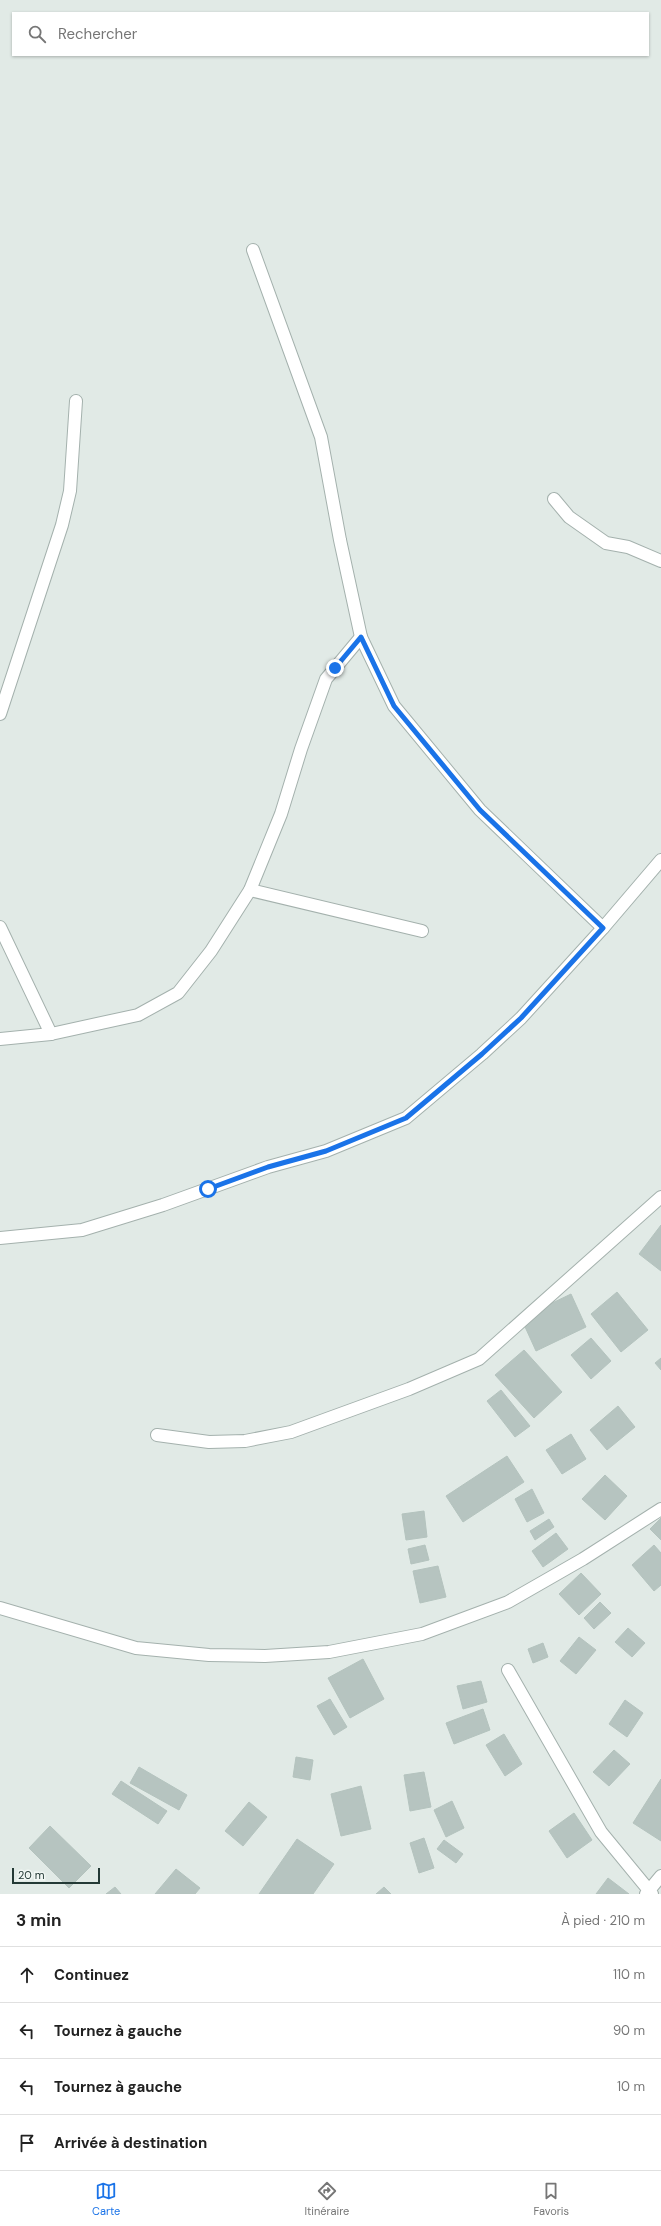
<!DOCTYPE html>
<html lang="fr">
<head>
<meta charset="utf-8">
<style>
  body { margin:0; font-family:"DM Sans",sans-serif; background:#f2f2f2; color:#222 }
  .scale { position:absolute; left:12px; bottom:10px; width:88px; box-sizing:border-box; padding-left:4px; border:2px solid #233935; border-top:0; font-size:11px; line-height:14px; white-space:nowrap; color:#233935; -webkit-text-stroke:3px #f1f7f4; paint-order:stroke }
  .stop { position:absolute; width:12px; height:12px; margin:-9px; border:3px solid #1a73e8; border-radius:50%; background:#fff }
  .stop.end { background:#1a73e8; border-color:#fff; box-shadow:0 1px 4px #0008 }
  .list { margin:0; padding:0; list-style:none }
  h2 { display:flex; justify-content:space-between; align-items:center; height:52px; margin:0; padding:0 16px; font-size:17px }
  h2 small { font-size:13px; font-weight:400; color:#767676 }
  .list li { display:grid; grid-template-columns:26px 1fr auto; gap:12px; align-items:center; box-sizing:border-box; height:56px; padding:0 16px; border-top:1px solid #e0e0e0 }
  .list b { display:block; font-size:15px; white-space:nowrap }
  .list em { font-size:13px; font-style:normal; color:#767676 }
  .icon { flex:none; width:22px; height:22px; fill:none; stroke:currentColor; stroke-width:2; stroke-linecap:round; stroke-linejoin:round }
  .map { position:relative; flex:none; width:661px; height:1894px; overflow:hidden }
  .search { position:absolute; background:#fff; box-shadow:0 1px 3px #0004; left:12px; right:12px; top:12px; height:44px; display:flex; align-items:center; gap:10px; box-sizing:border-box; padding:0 14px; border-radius:0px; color:#767676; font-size:15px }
  .sheet { height:276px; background:#fff }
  nav { display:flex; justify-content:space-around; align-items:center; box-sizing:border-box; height:56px; border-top:1px solid #e0e0e0; background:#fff; font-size:11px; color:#767676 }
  nav a { display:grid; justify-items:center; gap:2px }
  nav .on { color:#1a73e8 }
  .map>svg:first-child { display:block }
  .building { fill:#b6c4c0; stroke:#b4c3be }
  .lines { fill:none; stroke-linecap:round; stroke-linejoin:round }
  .minor-casing { stroke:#a4b1ad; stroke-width:14 }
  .minor { stroke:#fff; stroke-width:12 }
  .route { stroke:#1a73e8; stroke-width:5 }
</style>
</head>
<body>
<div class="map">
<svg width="661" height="1894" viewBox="0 0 661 1894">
  <rect width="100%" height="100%" fill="#e1eae6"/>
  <g class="building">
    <polygon points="661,1225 661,1271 639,1254"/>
    <polygon points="617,1292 648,1330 621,1352 591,1314"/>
    <polygon points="571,1294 586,1327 536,1351 521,1318"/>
    <polygon points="591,1338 611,1361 591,1379 571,1355"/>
    <polygon points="524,1350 562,1392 534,1418 495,1375"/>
    <polygon points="661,1358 661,1370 655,1363"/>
    <polygon points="501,1390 530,1426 515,1437 487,1401"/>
    <polygon points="618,1406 635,1427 607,1450 590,1430"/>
    <polygon points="571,1434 586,1459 562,1474 546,1450"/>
    <polygon points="507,1456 524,1482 463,1522 446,1496"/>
    <polygon points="605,1475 627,1496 605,1520 582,1499"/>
    <polygon points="532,1489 544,1513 527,1522 515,1499"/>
    <polygon points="424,1511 427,1537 406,1540 402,1514"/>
    <polygon points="661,1518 661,1540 650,1529"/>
    <polygon points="549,1519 554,1527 535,1540 530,1531"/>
    <polygon points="556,1533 568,1549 543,1567 532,1551"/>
    <polygon points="425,1545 429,1560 411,1564 408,1549"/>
    <polygon points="654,1545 661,1553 661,1585 654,1591 632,1565"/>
    <polygon points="438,1566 446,1597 420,1603 413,1571"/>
    <polygon points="581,1573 601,1594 579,1615 559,1594"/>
    <polygon points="600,1602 611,1613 594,1629 584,1618"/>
    <polygon points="628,1628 645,1643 632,1657 615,1642"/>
    <polygon points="579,1637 596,1650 576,1674 560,1661"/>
    <polygon points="543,1643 548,1657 533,1663 528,1649"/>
    <polygon points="363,1659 384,1699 350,1718 328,1678"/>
    <polygon points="481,1681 487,1702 463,1709 457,1686"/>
    <polygon points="330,1699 347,1727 334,1735 317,1706"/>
    <polygon points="625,1700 643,1713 627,1737 609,1724"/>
    <polygon points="483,1709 490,1730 454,1744 446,1723"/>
    <polygon points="504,1734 522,1764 505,1776 486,1745"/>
    <polygon points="614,1750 630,1764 609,1786 593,1772"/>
    <polygon points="296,1757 313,1760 310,1780 293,1777"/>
    <polygon points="139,1767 187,1795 179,1810 130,1783"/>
    <polygon points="424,1772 431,1807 410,1811 404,1775"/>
    <polygon points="661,1779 661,1841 633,1823"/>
    <polygon points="121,1781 167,1811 158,1824 112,1794"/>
    <polygon points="361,1786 371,1829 341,1836 331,1794"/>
    <polygon points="452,1801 464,1828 446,1837 434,1810"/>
    <polygon points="249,1802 267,1817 243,1846 225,1831"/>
    <polygon points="574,1813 592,1840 567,1858 549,1831"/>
    <polygon points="50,1826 91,1866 69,1888 29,1848"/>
    <polygon points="424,1838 434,1868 419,1873 410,1843"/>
    <polygon points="297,1839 334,1864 313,1894 259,1894"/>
    <polygon points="444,1840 463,1854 456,1863 437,1849"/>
    <polygon points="176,1869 200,1888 195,1894 155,1894"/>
    <polygon points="608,1878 629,1894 596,1894"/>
    <polygon points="115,1887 121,1894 106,1894"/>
    <polygon points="384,1887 391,1894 376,1894"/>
  </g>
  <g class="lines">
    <defs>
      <g id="minor">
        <polyline points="253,250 321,437 340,540 361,637 394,706 480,810 603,928"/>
        <polyline points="554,499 569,517 606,543 628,547 661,561"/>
        <polyline points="0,714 62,525 70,491 76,401"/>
        <polyline points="250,890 422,931"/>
        <polyline points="0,927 51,1034"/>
        <polyline points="0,1039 51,1034 138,1015 178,993 211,951 250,890 281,814 301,749 326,679 361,637"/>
        <polyline points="0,1238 82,1230 163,1205 268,1167 326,1151 406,1118 482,1054 521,1018 603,928 661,860"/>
        <polyline points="157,1435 209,1442 245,1441 291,1432 409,1389 479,1359 661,1197"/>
        <polyline points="0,1608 136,1648 209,1655 265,1656 329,1652 422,1634 508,1602 583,1559 661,1509"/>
        <polyline points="508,1670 601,1832 652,1894"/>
        <polyline points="646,1894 661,1876"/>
      </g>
    </defs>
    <use href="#minor" class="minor-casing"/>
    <use href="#minor" class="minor"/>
  </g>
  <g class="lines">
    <polyline class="route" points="208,1189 268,1167 326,1151 406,1118 482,1054 521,1018 603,928 480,810 461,787 394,706 361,637 335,668"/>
  </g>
</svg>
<div class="scale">20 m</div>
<div class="stop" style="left:208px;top:1189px"></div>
<div class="stop end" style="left:335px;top:668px"></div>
<div class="search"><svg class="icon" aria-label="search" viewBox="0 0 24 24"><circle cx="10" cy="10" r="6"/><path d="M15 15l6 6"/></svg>Rechercher</div>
</div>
<section class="sheet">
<h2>3 min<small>À pied · 210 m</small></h2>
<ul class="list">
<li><svg class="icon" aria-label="ahead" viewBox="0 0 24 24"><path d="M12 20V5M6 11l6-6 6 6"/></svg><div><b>Continuez</b></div><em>110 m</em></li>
<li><svg class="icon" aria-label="left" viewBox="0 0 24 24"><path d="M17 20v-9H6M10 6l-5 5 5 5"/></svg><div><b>Tournez à gauche</b></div><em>90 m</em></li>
<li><svg class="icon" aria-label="left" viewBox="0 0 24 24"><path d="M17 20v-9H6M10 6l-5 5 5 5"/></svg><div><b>Tournez à gauche</b></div><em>10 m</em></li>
<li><svg class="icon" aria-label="arrive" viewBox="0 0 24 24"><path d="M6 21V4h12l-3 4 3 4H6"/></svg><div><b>Arrivée à destination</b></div></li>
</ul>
</section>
<nav>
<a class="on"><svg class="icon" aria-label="map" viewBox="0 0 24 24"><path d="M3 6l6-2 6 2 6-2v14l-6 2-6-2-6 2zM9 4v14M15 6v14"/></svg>Carte</a>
<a><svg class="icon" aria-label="directions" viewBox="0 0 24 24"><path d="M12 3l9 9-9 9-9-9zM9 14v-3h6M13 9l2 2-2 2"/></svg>Itinéraire</a>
<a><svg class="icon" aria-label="saved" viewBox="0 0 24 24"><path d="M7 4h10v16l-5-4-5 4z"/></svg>Favoris</a>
</nav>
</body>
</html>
